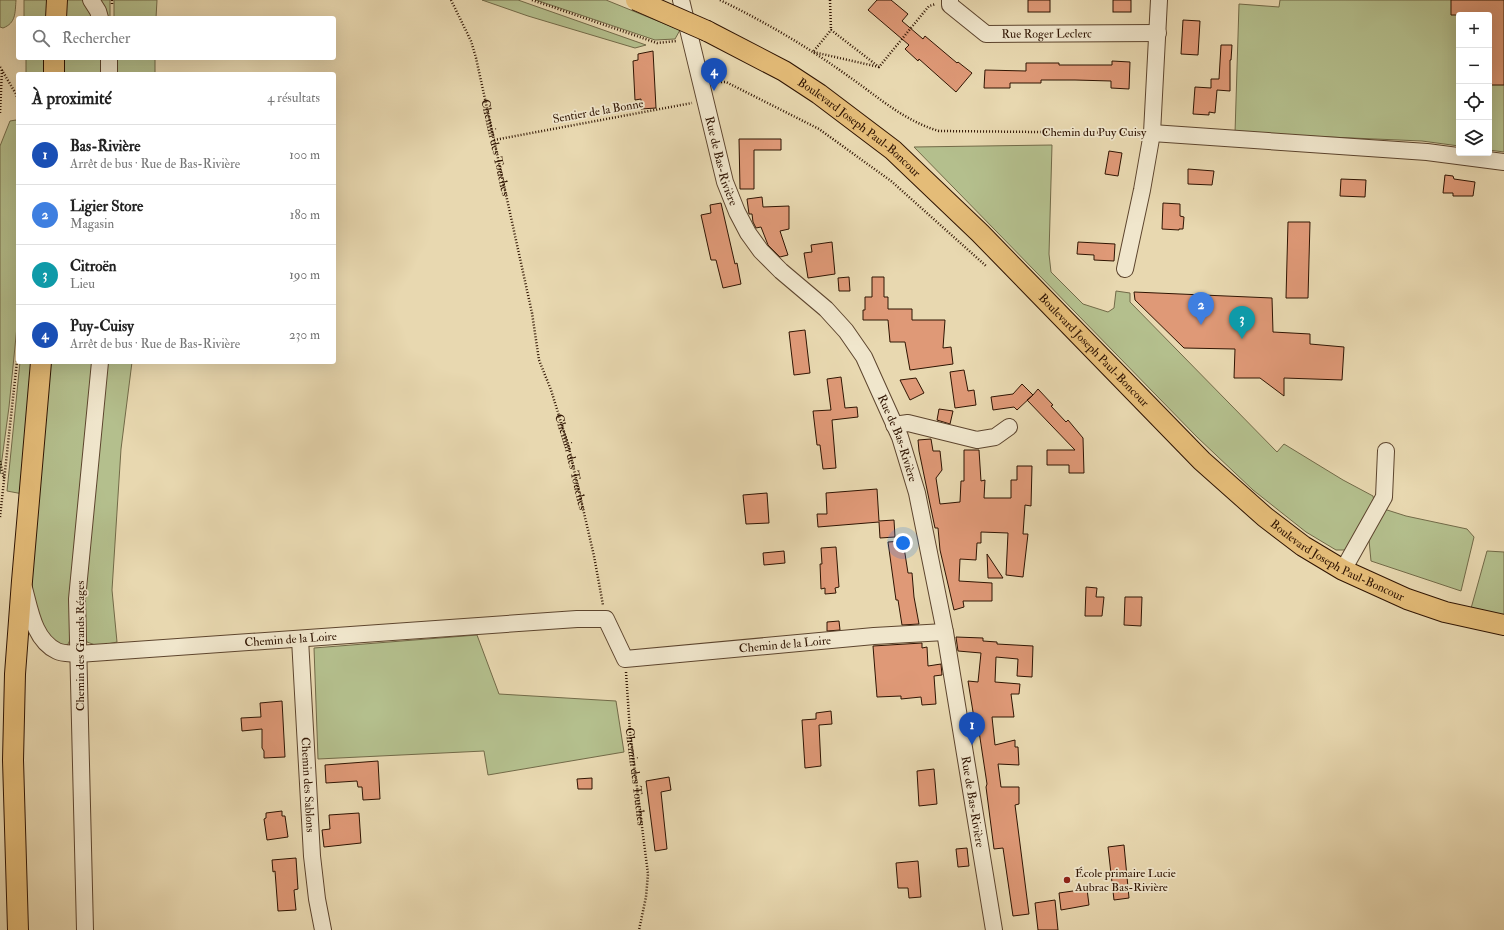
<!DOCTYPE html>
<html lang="fr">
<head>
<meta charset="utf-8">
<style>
  body { margin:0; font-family:"IM FELL Double Pica",serif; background:#f2f2f2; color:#222 }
  .controls { position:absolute; right:12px; top:12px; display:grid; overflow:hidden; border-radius:4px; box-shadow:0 4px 16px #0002 }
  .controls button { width:36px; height:36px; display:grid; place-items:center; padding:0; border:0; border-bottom:1px solid #e0e0e0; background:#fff; color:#222; font:20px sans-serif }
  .you { position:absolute; left:903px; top:543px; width:14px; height:14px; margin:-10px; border:3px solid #fff; border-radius:50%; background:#1a73e8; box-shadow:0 0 0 6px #1a73e833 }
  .badge { display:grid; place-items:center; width:26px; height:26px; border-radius:50%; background:#0b8043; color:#fff; font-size:13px; font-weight:700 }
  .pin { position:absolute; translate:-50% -33px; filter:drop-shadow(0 1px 2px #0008) }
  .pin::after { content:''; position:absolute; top:21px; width:14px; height:12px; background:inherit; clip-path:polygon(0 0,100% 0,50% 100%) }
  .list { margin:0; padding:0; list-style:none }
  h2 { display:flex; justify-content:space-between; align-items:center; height:52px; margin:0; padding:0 16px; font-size:17px }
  h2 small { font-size:13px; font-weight:400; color:#767676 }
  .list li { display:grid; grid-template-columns:26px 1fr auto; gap:12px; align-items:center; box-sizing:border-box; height:60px; padding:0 16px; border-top:1px solid #e0e0e0 }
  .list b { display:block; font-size:15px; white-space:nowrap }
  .list p { margin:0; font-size:13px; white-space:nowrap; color:#767676 }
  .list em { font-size:13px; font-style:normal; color:#767676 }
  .icon { flex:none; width:22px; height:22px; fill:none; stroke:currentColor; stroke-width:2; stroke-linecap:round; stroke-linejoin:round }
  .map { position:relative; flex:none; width:1504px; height:930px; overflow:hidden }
  .search { position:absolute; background:#fff; box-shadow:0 4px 16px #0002; left:16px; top:16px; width:320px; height:44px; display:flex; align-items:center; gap:10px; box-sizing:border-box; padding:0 14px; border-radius:4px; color:#767676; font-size:15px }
  .panel { position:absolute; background:#fff; box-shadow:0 4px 16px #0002; left:16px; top:72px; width:320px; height:292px; border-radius:4px }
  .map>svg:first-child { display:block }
  .green { fill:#b4bf8d; stroke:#726a48 }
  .building { fill:#df9977; stroke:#2f1402 }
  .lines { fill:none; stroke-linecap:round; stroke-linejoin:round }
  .minor-casing { stroke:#5d452e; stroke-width:18 }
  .major-casing { stroke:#2f1402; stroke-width:22 }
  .path { stroke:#2f1402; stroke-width:2.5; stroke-dasharray:1 2; stroke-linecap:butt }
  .minor { stroke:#f0e6cc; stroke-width:16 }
  .major { stroke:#e4bc78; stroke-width:20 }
  .major-bridge-casing { stroke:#2f1402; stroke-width:22; stroke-linecap:butt }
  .major-bridge { stroke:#e4bc78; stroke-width:20 }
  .poi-dot { fill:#8f2418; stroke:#f0e6cc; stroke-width:1.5 }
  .labels { text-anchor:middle; stroke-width:3.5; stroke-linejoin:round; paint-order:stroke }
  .street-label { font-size:12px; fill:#2f1402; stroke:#f0e6cc }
  .poi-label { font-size:12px; fill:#2f1402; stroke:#f0e6cc; text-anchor:start }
</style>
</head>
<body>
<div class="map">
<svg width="1504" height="930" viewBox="0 0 1504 930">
  <rect width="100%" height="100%" fill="#e8d8b0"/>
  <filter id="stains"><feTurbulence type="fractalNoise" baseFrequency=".005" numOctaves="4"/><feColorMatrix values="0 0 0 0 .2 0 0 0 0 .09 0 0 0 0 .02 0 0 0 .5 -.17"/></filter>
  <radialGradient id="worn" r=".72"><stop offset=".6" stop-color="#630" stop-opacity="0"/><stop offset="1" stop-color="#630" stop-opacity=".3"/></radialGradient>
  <g class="green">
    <path d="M0,0H16C15,13 16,23 3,28L0,27Z"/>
    <rect x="24" y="0" width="24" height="18"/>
    <polygon points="67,0 85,0 95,18 64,18"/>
    <polygon points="95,0 110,0 110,18 104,18"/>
    <polygon points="114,0 157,0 156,18 114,18"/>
    <polygon points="482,0 518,0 646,45 635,48 528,16"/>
    <polygon points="536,0 606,0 680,30 675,39 655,40"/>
    <polygon points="1280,0 1504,0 1504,152 1489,150 1489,15 1459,15 1459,146 1422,141 1235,133 1239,4 1279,7"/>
    <rect x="26" y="58" width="21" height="16"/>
    <polygon points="62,58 104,58 105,74 62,74"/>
    <rect x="113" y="58" width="42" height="16"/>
    <polygon points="16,120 18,124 18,316 9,407 0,474 0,146 10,121"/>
    <polygon points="1052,145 1049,254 1051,272 1083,304 1108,312 1114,308 1116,291 1130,293 1130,302 1277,452 1284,444 1343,480 1373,496 1375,505 1352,546 1344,550 1336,550 1306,532 1253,490 1197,437 914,147"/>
    <polygon points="20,362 36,362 23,494 7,491"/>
    <polygon points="50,362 96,362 70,640 67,646 59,647 47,635 38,617 31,590"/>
    <polygon points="104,362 132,362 121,449 112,590 117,642 98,646 87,642 82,631"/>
    <polygon points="1384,509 1406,516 1467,529 1474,537 1461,591 1371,561 1369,540"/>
    <polygon points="1487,551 1504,552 1504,618 1470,612"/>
    <polygon points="477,635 499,694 616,701 624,752 488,775 484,751 318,759 314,648"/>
  </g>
  <g class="building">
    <polygon points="877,0 891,0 908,14 902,21 923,39 925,36 957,63 958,62 972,73 956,92 919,59 918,61 905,49 909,45 868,10"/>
    <rect x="1028" y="0" width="22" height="12"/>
    <rect x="1113" y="0" width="18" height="12"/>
    <polygon points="1451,0 1504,0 1504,85 1489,85 1489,15 1451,15"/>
    <polygon points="1183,20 1200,21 1198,55 1181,54"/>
    <polygon points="1221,45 1232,45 1231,60 1230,60 1230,91 1217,90 1215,113 1209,112 1209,115 1193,114 1195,87 1211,88 1211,79 1219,79"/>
    <polygon points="653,51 656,108 641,109 641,99 635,100 633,61 638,60 638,54"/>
    <polygon points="1112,61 1130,62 1129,89 1111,88 1111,81 1075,80 1041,80 1041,83 1010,83 1010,88 984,88 985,70 1026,71 1026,63 1059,63 1059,65 1112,65"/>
    <polygon points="739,139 781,139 781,150 754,150 754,189 740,189"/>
    <polygon points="1109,151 1122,153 1118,176 1105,174"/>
    <polygon points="1188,169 1214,171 1212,185 1188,184"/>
    <polygon points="1445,175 1453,176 1454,179 1475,182 1473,196 1453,196 1453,193 1443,193"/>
    <polygon points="1341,179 1366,180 1365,197 1340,196"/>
    <polygon points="762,197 763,207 789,206 789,229 780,231 788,255 780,257 768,245 761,227 756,228 753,222 752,214 749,214 747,199"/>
    <polygon points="721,203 735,264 737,263 741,284 723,288 716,260 711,260 701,215 711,213 710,205"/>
    <polygon points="1163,203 1180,204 1180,216 1184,217 1183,229 1179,229 1179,230 1162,229"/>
    <polygon points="1288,222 1310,222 1308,298 1286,298"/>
    <polygon points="832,242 835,274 808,278 804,253 812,252 811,245"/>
    <polygon points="1078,242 1115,244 1114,261 1094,260 1094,255 1077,254"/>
    <polygon points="849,277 850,291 839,291 838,278"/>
    <polygon points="872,277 884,277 884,297 888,297 888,309 912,309 912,320 945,320 943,348 951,347 953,364 910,370 905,342 890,342 888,320 863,320 863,310 865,310 865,297 872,297"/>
    <polygon points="1134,292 1272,298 1273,332 1310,334 1310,344 1344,347 1342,380 1284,378 1284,396 1260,378 1234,378 1235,349 1184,348 1135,300"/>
    <polygon points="805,330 810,373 794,375 789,332"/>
    <polygon points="964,370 968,391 974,390 976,405 955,408 950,372"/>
    <polygon points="841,377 845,408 857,407 858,417 832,420 836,468 823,469 820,445 817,445 813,411 831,410 827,379"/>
    <polygon points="916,378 924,393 910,400 900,380"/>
    <polygon points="1022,384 1033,395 1038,389 1053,405 1051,406 1066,422 1068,420 1083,438 1084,473 1069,473 1069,465 1047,465 1047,450 1075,450 1027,400 1033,395 1017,410 1014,407 993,410 991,397 1013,394"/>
    <polygon points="939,409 953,411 950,424 937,420"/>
    <polygon points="931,439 933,451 940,451 942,470 936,478 940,504 960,502 961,481 964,481 964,450 979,450 981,481 985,480 984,498 1011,498 1011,480 1017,480 1017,466 1032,466 1031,506 1025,505 1023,534 1028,534 1023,577 1006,575 1008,533 981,532 981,543 977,543 976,560 960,559 959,581 992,583 992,601 963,601 964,607 954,610 940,550 938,528 935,528 919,451 918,440"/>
    <polygon points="877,489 879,521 894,520 895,537 880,538 879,522 818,527 817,514 827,514 826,493"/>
    <polygon points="767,493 769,523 746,524 743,495"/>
    <polygon points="903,541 908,573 912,573 914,597 919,624 902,625 898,600 896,600 888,542"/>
    <polygon points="836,547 839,587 835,588 836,593 825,594 825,588 821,589 820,564 822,564 821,548"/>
    <polygon points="784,551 785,563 764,565 763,553"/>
    <polygon points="987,554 1003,578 988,578"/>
    <polygon points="1086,587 1097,588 1096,597 1104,597 1102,616 1085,616"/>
    <polygon points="1125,597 1142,597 1141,626 1124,625"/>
    <polygon points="839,621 840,630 827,631 827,622"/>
    <polygon points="956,637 983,638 983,641 997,642 997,644 1033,646 1032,677 1017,676 1018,659 996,657 995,682 1020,684 1019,694 1011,694 1014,717 992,717 995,745 1015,740 1015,747 1018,747 1019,765 998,764 1001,787 1019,787 1019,804 1015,805 1029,914 1013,916 1003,848 994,849 986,787 987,784 977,718 974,718 968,681 978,682 981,653 958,651"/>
    <polygon points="922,643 922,648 927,647 928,666 941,664 942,675 934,676 936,704 922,705 921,697 901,699 901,696 877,697 873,646"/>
    <polygon points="282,701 285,757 264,758 264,751 262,748 262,729 242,731 241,718 261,717 260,703"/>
    <polygon points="831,711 832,724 819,725 821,766 805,768 802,720 816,719 816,713"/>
    <polygon points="378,761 380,799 363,800 362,787 358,787 357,781 326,783 325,765"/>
    <polygon points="934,769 937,804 919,806 917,771"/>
    <polygon points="669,777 671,790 661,792 667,849 655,851 646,781"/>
    <polygon points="592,778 592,789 578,789 577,779"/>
    <polygon points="282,811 282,816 285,816 288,837 267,840 264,819 266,818 266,813"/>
    <polygon points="359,813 361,843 324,847 322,830 330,829 329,815"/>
    <polygon points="1124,845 1129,898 1114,900 1108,847"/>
    <polygon points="967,848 969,866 958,867 956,849"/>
    <polygon points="296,858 298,889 294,890 296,910 278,911 275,871 273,872 272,860"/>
    <polygon points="918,861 921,897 909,898 908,888 898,888 896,863"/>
    <polygon points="1087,889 1089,905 1061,910 1059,893"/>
    <polygon points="1055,900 1058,930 1038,930 1035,903"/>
  </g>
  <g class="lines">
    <defs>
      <g id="minor">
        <polyline points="91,0 98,11 100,18"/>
        <path id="s3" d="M681,0L725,182L737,212L748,233L761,251L781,271L826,309L846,331L864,357L900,437L917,493L945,632L994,930"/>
        <path id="s4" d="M950,0V5L986,34L1158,33"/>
        <polyline points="109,58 109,74"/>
        <polyline points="1152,133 1427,152 1504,162"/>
        <polyline points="1125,269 1142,190 1152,133 1159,0"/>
        <polyline points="894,425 908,423 977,440 995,437 1009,427"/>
        <polyline points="1343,570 1384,497 1386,451"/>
        <path id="s5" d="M24,588C30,610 34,640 57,651C63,654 72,653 78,654L577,619H606L625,659L874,636L945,632"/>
        <path id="s6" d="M300,639L312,856L317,899L323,930"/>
        <polyline points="85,930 77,599 100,362"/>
      </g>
      <g id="major">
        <polyline points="56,18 57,0"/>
        <path id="s7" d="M707,31L784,71L819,94L893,150L980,233L1202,461L1265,517L1303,546L1343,570L1407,599L1445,612L1504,625"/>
        <polyline points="54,74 54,58"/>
        <polyline points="18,930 13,760 15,674 22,581 41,362"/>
      </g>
    </defs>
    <use href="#minor" class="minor-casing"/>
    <use href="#major" class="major-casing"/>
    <g class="path">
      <polyline points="112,0 112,6"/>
      <path id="s1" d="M451,0L471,41L476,58L532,313L539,360L551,390L569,448L594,556L603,605"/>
      <polyline points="532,0 657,43 676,41"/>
      <path d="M720,0C765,22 808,47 848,76C877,96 904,121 939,131L1138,133"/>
      <polyline points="830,0 831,30"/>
      <polyline points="0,67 16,94 18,100"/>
      <polyline points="879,67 813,52 831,30 879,67 929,6 936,4"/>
      <polyline points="715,82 726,82 819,129 891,181 986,266"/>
      <polyline points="0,113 2,70"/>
      <polyline points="494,140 692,103"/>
      <polyline points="0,461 4,479"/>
      <polyline points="0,517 18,352"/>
      <path id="s2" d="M626,672L630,732L648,874L646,897L639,930"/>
    </g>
    <use href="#minor" class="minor"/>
    <use href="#major" class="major"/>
    <defs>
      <polyline id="major-bridge" points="636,0 707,31"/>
    </defs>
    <use href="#major-bridge" class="major-bridge-casing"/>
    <use href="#major-bridge" class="major-bridge"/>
  </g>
  <circle class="poi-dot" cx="1067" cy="880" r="4"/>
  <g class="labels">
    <g class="street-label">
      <text dy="4" stroke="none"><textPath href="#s4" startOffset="112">Rue Roger Leclerc</textPath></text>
      <text transform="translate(598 111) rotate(-10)" y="4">Sentier de la Bonne</text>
      <text dy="4" stroke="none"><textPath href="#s7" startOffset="181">Boulevard Joseph Paul-Boncour</textPath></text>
      <text x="1094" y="136">Chemin du Puy Cuisy</text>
      <text dy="4" stroke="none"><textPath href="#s1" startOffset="155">Chemin des Touches</textPath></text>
      <text dy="4" stroke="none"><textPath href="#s3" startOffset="166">Rue de Bas-Rivière</textPath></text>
      <text dy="4" stroke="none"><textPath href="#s7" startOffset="505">Boulevard Joseph Paul-Boncour</textPath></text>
      <text dy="4" stroke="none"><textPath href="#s3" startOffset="502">Rue de Bas-Rivière</textPath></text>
      <text dy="4" stroke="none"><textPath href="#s1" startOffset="479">Chemin des Touches</textPath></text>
      <text dy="4" stroke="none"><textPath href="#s7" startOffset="829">Boulevard Joseph Paul-Boncour</textPath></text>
      <text dy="4" stroke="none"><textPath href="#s5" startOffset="308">Chemin de la Loire</textPath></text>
      <text dy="4" stroke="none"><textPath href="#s5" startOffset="829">Chemin de la Loire</textPath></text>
      <text transform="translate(80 646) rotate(-90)" y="4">Chemin des Grands Réages</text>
      <text dy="4" stroke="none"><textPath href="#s2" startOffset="105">Chemin des Touches</textPath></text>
      <text dy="4" stroke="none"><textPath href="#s6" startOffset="146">Chemin des Sablons</textPath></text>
      <text dy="4" stroke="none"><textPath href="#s3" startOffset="874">Rue de Bas-Rivière</textPath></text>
    </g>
    <g class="poi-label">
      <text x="1075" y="877">École primaire Lucie<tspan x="1075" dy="14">Aubrac Bas-Rivière</tspan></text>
    </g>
  </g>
  <rect width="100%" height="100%" filter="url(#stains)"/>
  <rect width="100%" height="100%" fill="url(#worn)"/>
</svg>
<div class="controls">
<button>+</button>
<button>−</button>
<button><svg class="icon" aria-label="locate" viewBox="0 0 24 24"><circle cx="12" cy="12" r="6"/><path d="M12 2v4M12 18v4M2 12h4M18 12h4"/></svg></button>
<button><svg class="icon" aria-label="layers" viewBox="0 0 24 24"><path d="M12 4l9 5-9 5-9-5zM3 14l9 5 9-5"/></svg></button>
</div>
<div class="you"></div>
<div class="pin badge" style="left:972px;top:745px;background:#1a4fb4">1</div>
<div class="pin badge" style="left:1201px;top:325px;background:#3f7fe0">2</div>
<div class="pin badge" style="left:1242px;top:339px;background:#0f9aa8">3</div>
<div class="pin badge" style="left:714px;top:91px;background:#1a4fb4">4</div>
<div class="search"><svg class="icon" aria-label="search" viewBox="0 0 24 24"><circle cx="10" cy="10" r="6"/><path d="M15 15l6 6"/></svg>Rechercher</div>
<section class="panel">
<h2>À proximité<small>4 résultats</small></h2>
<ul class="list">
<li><span class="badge" style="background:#1a4fb4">1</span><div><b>Bas-Rivière</b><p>Arrêt de bus · Rue de Bas-Rivière</p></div><em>100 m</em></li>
<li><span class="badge" style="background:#3f7fe0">2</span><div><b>Ligier Store</b><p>Magasin</p></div><em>180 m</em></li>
<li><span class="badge" style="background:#0f9aa8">3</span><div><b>Citroën</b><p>Lieu</p></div><em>190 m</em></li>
<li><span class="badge" style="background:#1a4fb4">4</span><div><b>Puy-Cuisy</b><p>Arrêt de bus · Rue de Bas-Rivière</p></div><em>230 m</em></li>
</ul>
</section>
</div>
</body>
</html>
